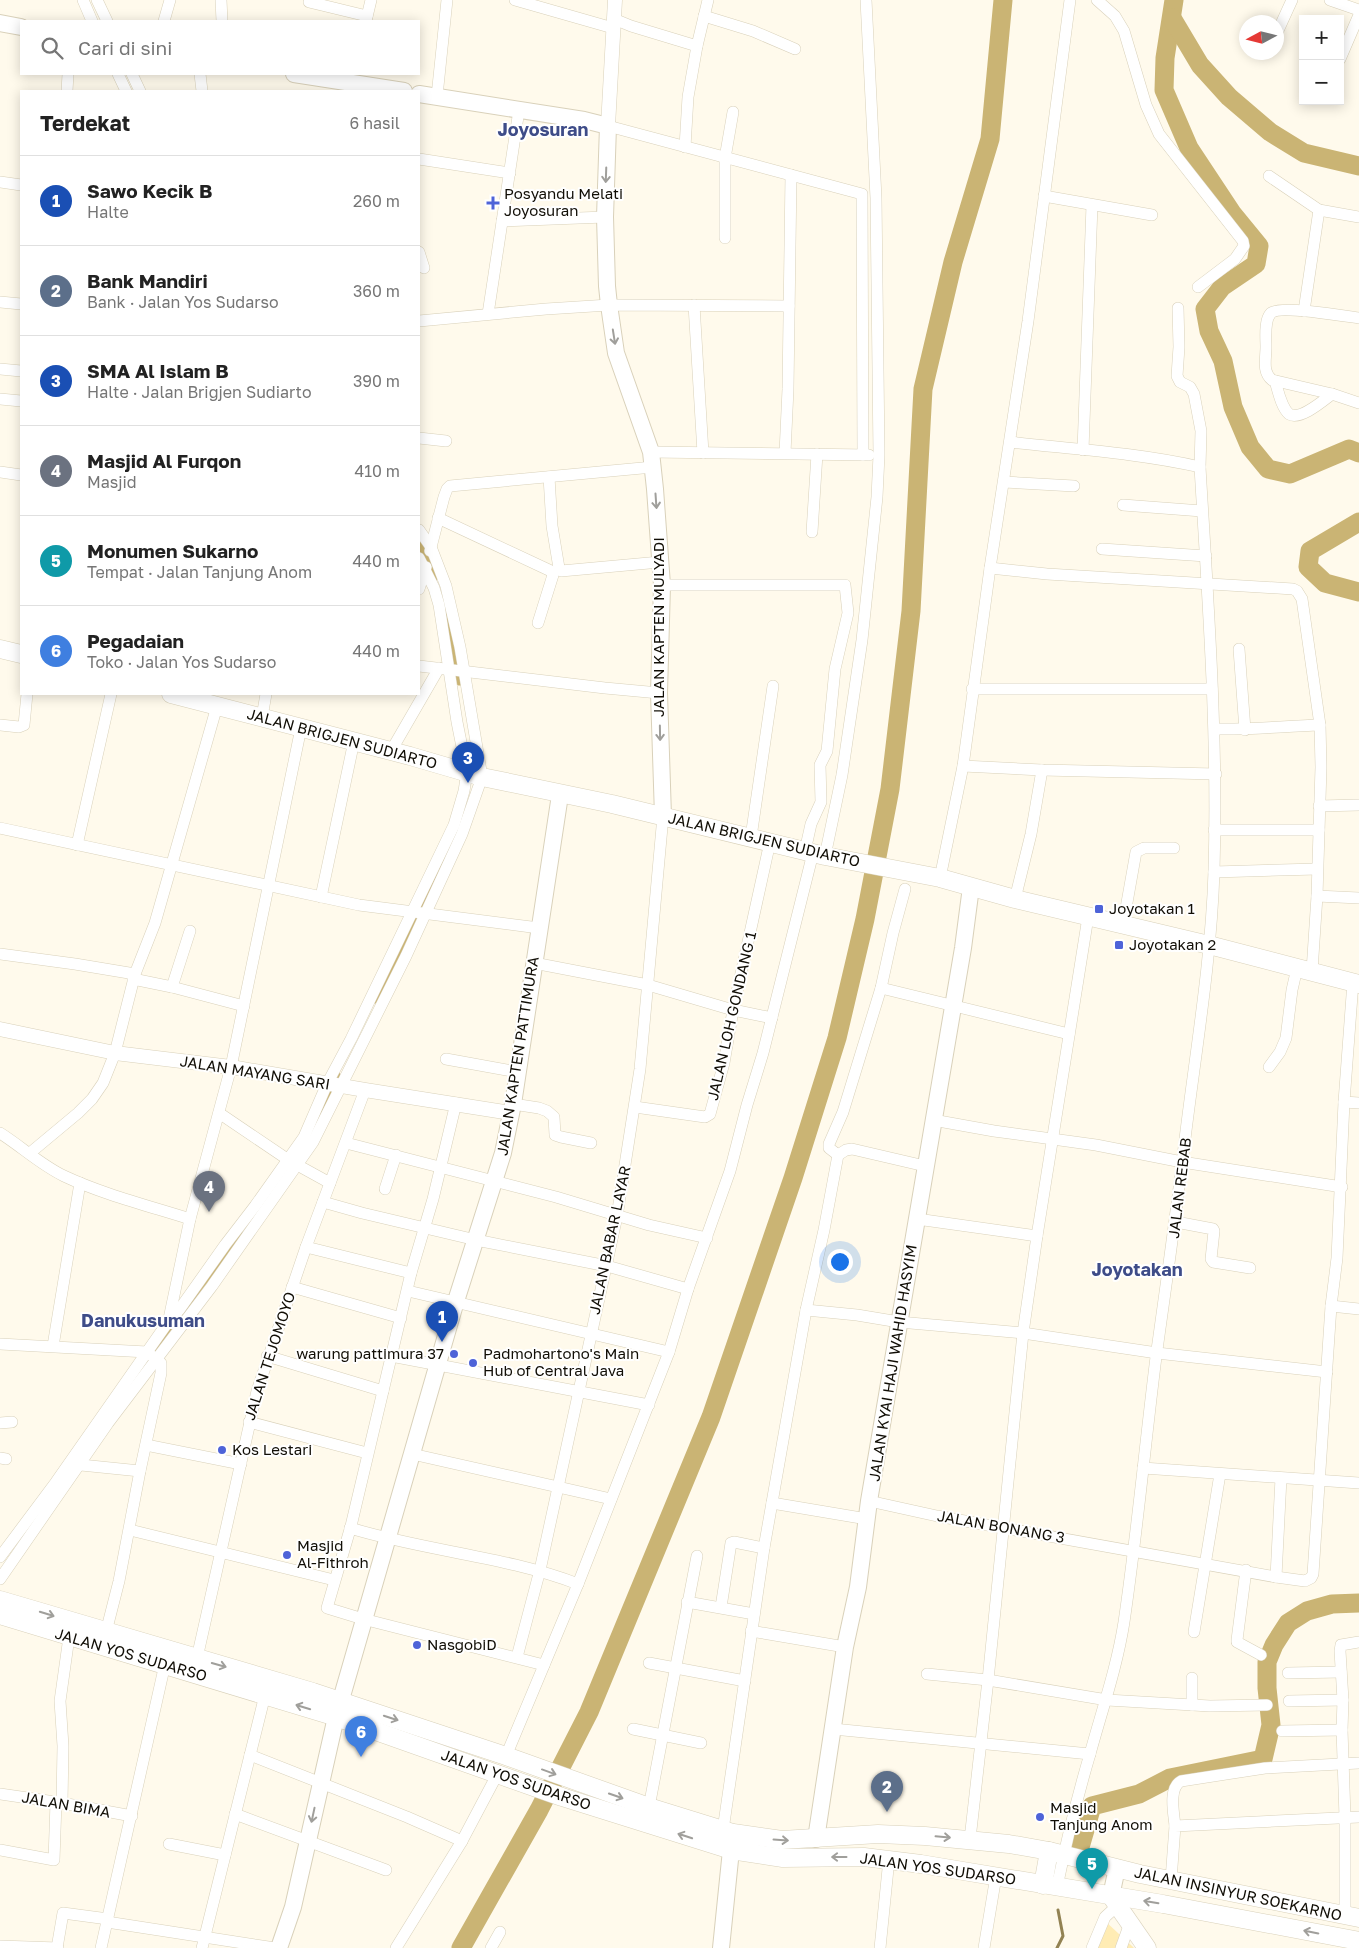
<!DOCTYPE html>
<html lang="id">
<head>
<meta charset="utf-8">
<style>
  body { margin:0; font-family:"Golos Text",sans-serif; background:#f6f6f6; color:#222 }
  .controls { position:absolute; right:15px; top:15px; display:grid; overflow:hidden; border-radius:0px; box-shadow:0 2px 12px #0003 }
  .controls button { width:45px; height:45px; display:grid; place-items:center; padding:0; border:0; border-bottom:1px solid #e0e0e0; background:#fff; color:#222; font:25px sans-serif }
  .compass { position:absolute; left:1239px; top:15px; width:45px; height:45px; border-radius:50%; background:#fff; box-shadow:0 2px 12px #0003; rotate:263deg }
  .you { position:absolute; left:839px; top:1261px; width:18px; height:18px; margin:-12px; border:4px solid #fff; border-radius:50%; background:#1a73e8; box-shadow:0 0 0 8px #1a73e833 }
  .badge { display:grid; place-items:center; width:32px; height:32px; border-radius:50%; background:#4e63d8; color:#fff; font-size:16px; font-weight:700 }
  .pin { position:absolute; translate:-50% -41px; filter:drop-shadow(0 1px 2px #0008) }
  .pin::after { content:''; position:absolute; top:26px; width:18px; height:15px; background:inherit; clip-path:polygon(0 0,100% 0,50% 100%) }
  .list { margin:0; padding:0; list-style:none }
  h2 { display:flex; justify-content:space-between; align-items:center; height:65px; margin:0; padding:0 20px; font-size:21px }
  h2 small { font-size:16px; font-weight:400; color:#767676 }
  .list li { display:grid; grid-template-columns:32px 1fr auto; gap:15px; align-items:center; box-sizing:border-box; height:90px; padding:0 20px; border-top:1px solid #e0e0e0 }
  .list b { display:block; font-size:19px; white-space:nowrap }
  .list p { margin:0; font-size:16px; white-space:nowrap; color:#767676 }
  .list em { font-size:16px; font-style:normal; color:#767676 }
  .icon { flex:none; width:28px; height:28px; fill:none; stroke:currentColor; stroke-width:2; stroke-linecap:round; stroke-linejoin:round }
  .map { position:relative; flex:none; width:1359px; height:1948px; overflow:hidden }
  .search { position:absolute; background:#fff; box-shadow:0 2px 12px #0003; left:20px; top:20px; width:400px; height:55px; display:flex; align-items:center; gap:12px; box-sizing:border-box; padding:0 18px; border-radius:0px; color:#767676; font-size:19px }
  .panel { position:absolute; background:#fff; box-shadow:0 2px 12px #0003; left:20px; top:90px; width:400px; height:605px; border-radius:0px }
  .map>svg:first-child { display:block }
  .green { fill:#ffecb4 }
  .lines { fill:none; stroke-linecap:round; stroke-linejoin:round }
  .stream { stroke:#928253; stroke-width:3 }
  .canal { stroke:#cab474; stroke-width:11 }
  .river { stroke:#cab474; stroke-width:19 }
  .minor-casing { stroke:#d9d1ba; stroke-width:12 }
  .tertiary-casing { stroke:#d9d1ba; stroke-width:15 }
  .secondary-casing { stroke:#d9d1ba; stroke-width:18 }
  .primary-casing { stroke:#d9d1ba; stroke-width:19 }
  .minor { stroke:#fff; stroke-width:11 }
  .tertiary { stroke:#fff; stroke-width:14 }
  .secondary { stroke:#fff; stroke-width:16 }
  .primary { stroke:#fff; stroke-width:18 }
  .oneway { stroke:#a09f9b }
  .poi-dot { fill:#4e63d8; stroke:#fff; stroke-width:2 }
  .labels { text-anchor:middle; stroke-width:4; stroke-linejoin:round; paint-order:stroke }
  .poi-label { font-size:15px; fill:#110e06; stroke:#fff; text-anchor:start }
  .street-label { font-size:15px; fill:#110e06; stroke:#fff }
  .quarter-label { font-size:18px; font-weight:bold; fill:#3e4c88; stroke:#fff }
</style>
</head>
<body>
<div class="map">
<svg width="1359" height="1948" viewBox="0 0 1359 1948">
  <rect width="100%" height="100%" fill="#fffaec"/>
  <polygon class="green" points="1105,1921 1132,1946 1134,1948 1096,1948"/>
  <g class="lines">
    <polyline class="stream" points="1057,1948 1063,1936 1058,1910"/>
    <g class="canal">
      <polyline points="419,546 425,555 433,576"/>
      <polyline points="444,610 460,680"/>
      <polyline points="376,998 423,906 436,876 445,863"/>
      <polyline points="317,1125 336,1077"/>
      <polyline points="155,1352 240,1237"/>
    </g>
    <g class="river">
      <polyline points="1174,0 1165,58 1164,90 1189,148 1232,213 1259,246 1256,264 1222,287 1205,309 1209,331 1223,361 1233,407 1250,447 1268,469 1290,474 1349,449 1359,453"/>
      <polyline points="1172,18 1200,65 1229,97 1270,132 1304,153 1359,166"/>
      <polyline points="1359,522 1310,551 1308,567 1325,583 1359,592"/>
      <polyline points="1080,1847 1092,1806 1139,1794 1170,1778 1263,1759 1271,1725 1267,1688 1267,1662 1274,1645 1288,1623 1307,1611 1332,1604 1359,1603"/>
      <polyline points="461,1948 539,1810 589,1712 711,1417 793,1178 837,1038 865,919 890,789 911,611 923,389 953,262 990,139 1003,0"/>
    </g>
    <defs>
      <g id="minor">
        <polyline points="83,0 92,21"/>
        <polyline points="97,0 107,21"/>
        <polyline points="221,0 222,21"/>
        <polyline points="515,0 613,28"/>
        <polyline points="1097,0 1115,16 1124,31 1146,105 1159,134 1243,241 1244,246 1235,259 1198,287"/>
        <polyline points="1330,0 1359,10"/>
        <polyline points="309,2 367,16"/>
        <polyline points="704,16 753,31 795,49"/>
        <polyline points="614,19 631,26 697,46 708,0"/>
        <polyline points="164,21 170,0"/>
        <polyline points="366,21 371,0"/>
        <polyline points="1276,35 1292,0"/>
        <polyline points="1340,59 1359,15"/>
        <polyline points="118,74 126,91"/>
        <polyline points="132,74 140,91"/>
        <polyline points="200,74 202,91"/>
        <polyline points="67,91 68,74"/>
        <polyline points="437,96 447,0"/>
        <polyline points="608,126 862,194 863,455"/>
        <polyline points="685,147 688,97 697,46"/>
        <polyline points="419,159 510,173"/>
        <polyline points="1269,176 1319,210 1359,217"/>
        <polyline points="0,182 21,185"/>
        <polyline points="1044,196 1152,215"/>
        <polyline points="502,221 605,217"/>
        <polyline points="725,238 725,158 733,112"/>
        <polyline points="419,252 424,268"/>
        <polyline points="0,302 21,304"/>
        <polyline points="694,305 703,453"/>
        <polyline points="1178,308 1179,347 1177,376 1180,382 1190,387 1194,394 1201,431 1200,467"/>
        <polyline points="1304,311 1319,210"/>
        <polyline points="488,314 519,110"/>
        <path d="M1359,318C1345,316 1279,305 1271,313C1264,320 1266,338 1266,347C1266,359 1262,372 1272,380L1332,394L1359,403"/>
        <polyline points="419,321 546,309 609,305 789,306"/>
        <polyline points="0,369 21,371"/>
        <path d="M1275,381C1278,390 1281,407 1289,414C1300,421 1324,400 1332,394"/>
        <polyline points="0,399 21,401"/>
        <polyline points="419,438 446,441"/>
        <path d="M1010,442C1072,449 1139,453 1200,467C1208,602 1218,736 1214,871C1211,969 1193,1066 1182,1164C1174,1229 1165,1293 1156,1357C1145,1445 1137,1534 1124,1622C1117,1667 1102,1710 1090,1754C1077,1798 1066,1843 1057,1887"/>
        <polyline points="1083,450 1092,205"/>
        <polyline points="651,452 869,455"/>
        <polyline points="785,453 788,389 791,175"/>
        <polyline points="0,472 21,475"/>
        <polyline points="549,477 552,526 559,568 561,571 660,562"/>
        <polyline points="1004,482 1074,486"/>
        <polyline points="1123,505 1202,511"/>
        <polyline points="438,518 551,571 553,575 538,623"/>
        <polyline points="812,532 817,454"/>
        <polyline points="1102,549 1206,556"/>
        <polyline points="430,551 444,497 447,489 450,486 653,467"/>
        <polyline points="990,568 1047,574 1293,589 1297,591 1302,599 1320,725 1321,767 1317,896 1312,971"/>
        <polyline points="662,585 845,585 848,613 835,669 827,751 820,765 821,802 811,824 805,851"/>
        <polyline points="419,589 426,567"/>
        <polyline points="1239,649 1245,730"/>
        <polyline points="419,666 605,688 659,693"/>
        <polyline points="972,689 1212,689"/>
        <polyline points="262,717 266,694"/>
        <polyline points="0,725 19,727 24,725 27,694"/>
        <path d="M1215,729C1250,730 1285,726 1320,725"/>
        <polyline points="391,751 439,668"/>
        <polyline points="963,766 1042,770 1216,774"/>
        <polyline points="1319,806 1359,805"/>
        <polyline points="0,828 359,905 539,928"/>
        <polyline points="1214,830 1319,830"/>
        <polyline points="751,837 773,686"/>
        <polyline points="77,845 111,694"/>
        <polyline points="825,856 842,775 862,640 877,497 879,455 876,198 866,0"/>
        <polyline points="1214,872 1317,869"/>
        <polyline points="940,878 963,766 990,568 1028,321 1070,0"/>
        <polyline points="1317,896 1359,898"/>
        <polyline points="321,897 354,741"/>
        <polyline points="1015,899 1031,834 1042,770"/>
        <polyline points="1123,925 1136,852 1144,848 1174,848"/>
        <polyline points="0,954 75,964 135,974"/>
        <polyline points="534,963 648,985 733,1010 772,1018"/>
        <polyline points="133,979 172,987 244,1006"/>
        <polyline points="172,987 190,931"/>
        <polyline points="881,988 1069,1034"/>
        <polyline points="446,1059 518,1072"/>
        <polyline points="1269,1067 1280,1052 1286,1038 1292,990 1297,968"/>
        <polyline points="1344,1102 1359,1103"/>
        <polyline points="456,1103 433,1199 411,1273 351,1526 327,1608 363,1619 544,1665"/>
        <polyline points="513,1104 539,1108 547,1111 554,1117 555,1135 561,1137 591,1143"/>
        <polyline points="635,1107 705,1117 710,1114 724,1063 733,1010 770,842"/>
        <polyline points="219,1113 290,1161 330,1183"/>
        <polyline points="933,1120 994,1131 1096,1145 1182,1162 1342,1187"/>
        <path d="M0,1133C22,1147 41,1165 64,1176C102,1194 149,1206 190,1219"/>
        <polyline points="346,1143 556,1197 649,1225 707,1238"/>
        <polyline points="30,1153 78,1113 92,1099 103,1083 115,1053 135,974 155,923 217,706"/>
        <polyline points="838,1155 829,1148 829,1144 843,1112 881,988 893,933 905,889"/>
        <polyline points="385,1189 396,1155"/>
        <polyline points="323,1202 362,1213 476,1240 607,1266 688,1289"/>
        <polyline points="917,1219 1037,1236"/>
        <polyline points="1176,1222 1213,1229 1214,1231 1211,1259 1213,1262 1250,1268"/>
        <polyline points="306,1247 411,1273"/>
        <polyline points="292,1287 401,1318"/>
        <polyline points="408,1291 669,1352"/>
        <polyline points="1331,1306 1359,1309"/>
        <polyline points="806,1310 857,1315 899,1322 1023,1333 1157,1353 1327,1372"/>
        <polyline points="169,1319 190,1219 231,1067 301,728"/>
        <polyline points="0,1344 147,1352 161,1363 161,1373 140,1471 119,1581 106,1632"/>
        <polyline points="53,1346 80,1183"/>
        <polyline points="267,1356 383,1391"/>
        <polyline points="391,1356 649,1405"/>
        <polyline points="249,1422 367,1453"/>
        <polyline points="0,1423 12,1422"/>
        <polyline points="146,1445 241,1464"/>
        <polyline points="412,1454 611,1499"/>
        <polyline points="0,1458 6,1459"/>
        <polyline points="81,1465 140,1471"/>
        <polyline points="1143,1468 1359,1483"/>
        <polyline points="869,1501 937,1516 1276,1577 1305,1581 1311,1578 1313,1574 1331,1306 1337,1258 1344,1102 1353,982"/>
        <polyline points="772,1503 867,1519"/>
        <path d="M350,1528C425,1551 505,1556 578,1584"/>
        <polyline points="130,1530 334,1580"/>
        <polyline points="0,1557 56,1482 168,1322 179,1310 225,1245 255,1206 304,1137 327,1084 351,1039 454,825 464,791 467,772 457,722 439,605 434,588 419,558"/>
        <polyline points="1246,1570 1237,1640 1237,1642 1261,1655"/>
        <polyline points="1276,1577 1281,1478"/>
        <polyline points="0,1579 108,1423 212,1286 313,1142 406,956 462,834 482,777 460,647 446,586 431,547 419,530"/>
        <polyline points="687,1602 754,1614"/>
        <polyline points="721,1607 731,1543 734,1542 764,1548"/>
        <polyline points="751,1631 845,1647"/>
        <polyline points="1194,1632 1220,1474"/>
        <polyline points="517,1657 540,1570 617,1216 640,1069 663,816"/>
        <polyline points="197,1658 257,1391 306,1247 365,1090"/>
        <polyline points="649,1663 745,1681"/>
        <polyline points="1288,1673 1341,1672"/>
        <polyline points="927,1674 988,1680 1107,1700 1210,1706 1267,1705"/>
        <polyline points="1289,1701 1343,1700"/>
        <polyline points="1192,1705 1192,1678"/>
        <polyline points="633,1729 701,1743"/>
        <polyline points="833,1729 1090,1754"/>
        <polyline points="1282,1731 1342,1730"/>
        <polyline points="250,1755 407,1817 462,1841"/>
        <polyline points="506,1756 578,1584 669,1352 688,1289 730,1171 747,1105 763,1053 813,853"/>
        <polyline points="0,1794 62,1803 132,1816"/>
        <polyline points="62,1803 63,1746 60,1701 69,1637"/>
        <polyline points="649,1807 697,1556"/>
        <polyline points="235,1814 386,1870"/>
        <path d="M1175,1826C1174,1814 1168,1788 1181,1781L1265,1768L1359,1763"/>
        <polyline points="723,1830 764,1548 806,1310 824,1230 838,1155 846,1150 852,1149 925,1166"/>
        <polyline points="970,1839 988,1680 1023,1333 1037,1236 1088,917"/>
        <polyline points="169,1844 225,1855"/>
        <polyline points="0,1850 54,1860 56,1802"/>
        <polyline points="1171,1880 1175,1826 1359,1817"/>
        <polyline points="1345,1916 1345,1817 1342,1730 1343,1700 1340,1651 1341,1645 1359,1642"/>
        <polyline points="107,1922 275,1948"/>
        <polyline points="0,1946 58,1948"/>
        <polyline points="57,1948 63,1913 108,1919"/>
        <polyline points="101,1948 165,1664"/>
        <polyline points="202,1948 265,1695"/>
        <polyline points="396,1948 462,1841 498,1773"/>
        <polyline points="491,1948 500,1932"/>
        <polyline points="880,1948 889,1859"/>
        <polyline points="984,1948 996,1876"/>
        <polyline points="1092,1948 1105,1917 1117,1906"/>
        <polyline points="1121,1948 1130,1923"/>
      </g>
      <g id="tertiary">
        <polyline points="608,126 615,0"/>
        <polyline points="0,1029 115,1053 231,1067 365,1090 511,1113"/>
      </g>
      <g id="secondary">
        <polyline points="0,23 21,27"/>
        <polyline points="294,74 404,91"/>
        <polyline points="419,94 584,120 608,126 605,217 607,286 609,305 616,353 651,452 655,489 662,585 659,693 663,816"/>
        <polyline points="816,1839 845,1647 858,1587 869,1501 963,948 971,887"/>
        <polyline points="1111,1896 1117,1868"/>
        <polyline points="279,1948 293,1907 336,1717 456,1301 503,1153 513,1104 560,795"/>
        <polyline points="721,1948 731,1850"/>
      </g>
      <g id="primary">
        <polyline points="0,649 21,654"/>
        <polyline points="171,694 410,756 482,777 612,804 825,856 940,878 1015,899 1209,945 1359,984"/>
        <polyline points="0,1600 313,1692 506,1756 649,1807 733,1833 782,1840 878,1834 925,1836 1009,1844 1049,1851 1140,1874 1359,1918"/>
        <polyline points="0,1615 336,1717 562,1797 731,1850 783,1858 864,1857 921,1864 1163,1904 1359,1941"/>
        <polyline points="1043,1885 1049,1851"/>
        <polyline points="1111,1896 1147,1948"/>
      </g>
    </defs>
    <use href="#minor" class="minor-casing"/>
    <use href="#tertiary" class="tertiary-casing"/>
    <use href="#secondary" class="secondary-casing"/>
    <use href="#primary" class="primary-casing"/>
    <use href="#minor" class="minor"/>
    <use href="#tertiary" class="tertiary"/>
    <use href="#secondary" class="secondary"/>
    <use href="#primary" class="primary"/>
  </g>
  <defs><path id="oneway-shaft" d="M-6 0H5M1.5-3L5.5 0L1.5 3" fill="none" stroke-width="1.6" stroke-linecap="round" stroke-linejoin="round" transform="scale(1.25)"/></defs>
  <g class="oneway">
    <use href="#oneway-shaft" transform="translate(606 175) rotate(92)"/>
    <use href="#oneway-shaft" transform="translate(614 337) rotate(81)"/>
    <use href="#oneway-shaft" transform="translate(656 501) rotate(86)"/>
    <use href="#oneway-shaft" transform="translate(660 733) rotate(89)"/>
    <use href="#oneway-shaft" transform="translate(47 1614) rotate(17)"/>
    <use href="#oneway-shaft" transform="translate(219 1665) rotate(16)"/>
    <use href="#oneway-shaft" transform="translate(303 1707) rotate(-163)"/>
    <use href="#oneway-shaft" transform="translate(391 1718) rotate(18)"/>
    <use href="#oneway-shaft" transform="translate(549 1772) rotate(20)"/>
    <use href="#oneway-shaft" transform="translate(616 1796) rotate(19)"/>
    <use href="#oneway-shaft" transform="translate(313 1815) rotate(102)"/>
    <use href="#oneway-shaft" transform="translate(685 1836) rotate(-162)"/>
    <use href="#oneway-shaft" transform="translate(943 1837) rotate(5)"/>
    <use href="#oneway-shaft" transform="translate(781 1840) rotate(4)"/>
    <use href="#oneway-shaft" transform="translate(839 1857) rotate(180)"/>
    <use href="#oneway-shaft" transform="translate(1151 1902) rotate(-171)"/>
    <use href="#oneway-shaft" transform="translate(1311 1932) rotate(-169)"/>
  </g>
  <g class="poi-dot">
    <path d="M490.5 195.5h5v5h5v5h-5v5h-5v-5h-5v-5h5z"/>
    <rect x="1094" y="904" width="10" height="10" rx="2.5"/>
    <rect x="1114" y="940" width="10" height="10" rx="2.5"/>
    <circle cx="454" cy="1354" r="5"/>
    <circle cx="473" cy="1363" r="5"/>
    <circle cx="222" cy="1450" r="5"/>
    <circle cx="287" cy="1555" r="5"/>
    <circle cx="417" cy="1645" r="5"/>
    <circle cx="1040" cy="1817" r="5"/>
  </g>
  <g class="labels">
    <g class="poi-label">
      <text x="504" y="199">Posyandu Melati<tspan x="504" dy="17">Joyosuran</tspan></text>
      <text x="1109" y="914">Joyotakan 1</text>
      <text x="1129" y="950">Joyotakan 2</text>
      <text x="444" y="1359" text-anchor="end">warung pattimura 37</text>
      <text x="483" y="1359">Padmohartono's Main<tspan x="483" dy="17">Hub of Central Java</tspan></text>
      <text x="232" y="1455">Kos Lestari</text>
      <text x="297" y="1551">Masjid<tspan x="297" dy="17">Al-Fithroh</tspan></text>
      <text x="427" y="1650">NasgobiD</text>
      <text x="1050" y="1813">Masjid<tspan x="1050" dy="17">Tanjung Anom</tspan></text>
    </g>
    <g class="street-label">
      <text transform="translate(659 627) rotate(-90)" y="5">JALAN KAPTEN MULYADI</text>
      <text transform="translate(342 739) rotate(15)" y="5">JALAN BRIGJEN SUDIARTO</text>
      <text transform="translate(764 840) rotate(13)" y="5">JALAN BRIGJEN SUDIARTO</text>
      <text transform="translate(732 1016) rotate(-77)" y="5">JALAN LOH GONDANG 1</text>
      <text transform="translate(518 1056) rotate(-81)" y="5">JALAN KAPTEN PATTIMURA</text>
      <text transform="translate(255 1073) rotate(9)" y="5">JALAN MAYANG SARI</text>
      <text transform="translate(1180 1188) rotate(-83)" y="5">JALAN REBAB</text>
      <text transform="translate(610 1240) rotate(-78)" y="5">JALAN BABAR LAYAR</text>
      <text transform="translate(270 1356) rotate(-72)" y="5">JALAN TEJOMOYO</text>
      <text transform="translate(893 1363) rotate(-81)" y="5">JALAN KYAI HAJI WAHID HASYIM</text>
      <text transform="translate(1001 1527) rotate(10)" y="5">JALAN BONANG 3</text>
      <text transform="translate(131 1655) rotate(16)" y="5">JALAN YOS SUDARSO</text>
      <text transform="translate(516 1780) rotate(19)" y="5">JALAN YOS SUDARSO</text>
      <text transform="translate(66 1805) rotate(10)" y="5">JALAN BIMA</text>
      <text transform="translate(938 1869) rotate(8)" y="5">JALAN YOS SUDARSO</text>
      <text transform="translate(1238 1894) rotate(12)" y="5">JALAN INSINYUR SOEKARNO</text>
    </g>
    <g class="quarter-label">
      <text x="543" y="136">Joyosuran</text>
      <text x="1137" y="1276">Joyotakan</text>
      <text x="143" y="1327">Danukusuman</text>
    </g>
  </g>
</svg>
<div class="controls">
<button>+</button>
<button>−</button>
</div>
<svg class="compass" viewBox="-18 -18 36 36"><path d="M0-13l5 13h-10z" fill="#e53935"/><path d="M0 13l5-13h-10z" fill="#767676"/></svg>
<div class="you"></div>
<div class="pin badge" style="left:442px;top:1342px;background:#1a4fb4">1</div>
<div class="pin badge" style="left:887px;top:1812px;background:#5c6f8a">2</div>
<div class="pin badge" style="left:468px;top:783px;background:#1a4fb4">3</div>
<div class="pin badge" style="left:209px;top:1212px;background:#6b7280">4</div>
<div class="pin badge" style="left:1092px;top:1889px;background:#0f9aa8">5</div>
<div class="pin badge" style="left:361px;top:1757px;background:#3f7fe0">6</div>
<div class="search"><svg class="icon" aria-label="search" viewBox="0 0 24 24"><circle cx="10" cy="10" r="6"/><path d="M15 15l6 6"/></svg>Cari di sini</div>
<section class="panel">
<h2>Terdekat<small>6 hasil</small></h2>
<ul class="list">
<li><span class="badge" style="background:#1a4fb4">1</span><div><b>Sawo Kecik B</b><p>Halte</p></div><em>260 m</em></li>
<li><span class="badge" style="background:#5c6f8a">2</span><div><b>Bank Mandiri</b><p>Bank · Jalan Yos Sudarso</p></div><em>360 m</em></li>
<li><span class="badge" style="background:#1a4fb4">3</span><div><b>SMA Al Islam B</b><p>Halte · Jalan Brigjen Sudiarto</p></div><em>390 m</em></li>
<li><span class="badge" style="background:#6b7280">4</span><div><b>Masjid Al Furqon</b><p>Masjid</p></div><em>410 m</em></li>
<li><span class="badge" style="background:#0f9aa8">5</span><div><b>Monumen Sukarno</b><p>Tempat · Jalan Tanjung Anom</p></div><em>440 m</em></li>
<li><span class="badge" style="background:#3f7fe0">6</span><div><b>Pegadaian</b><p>Toko · Jalan Yos Sudarso</p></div><em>440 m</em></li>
</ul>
</section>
</div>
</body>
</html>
